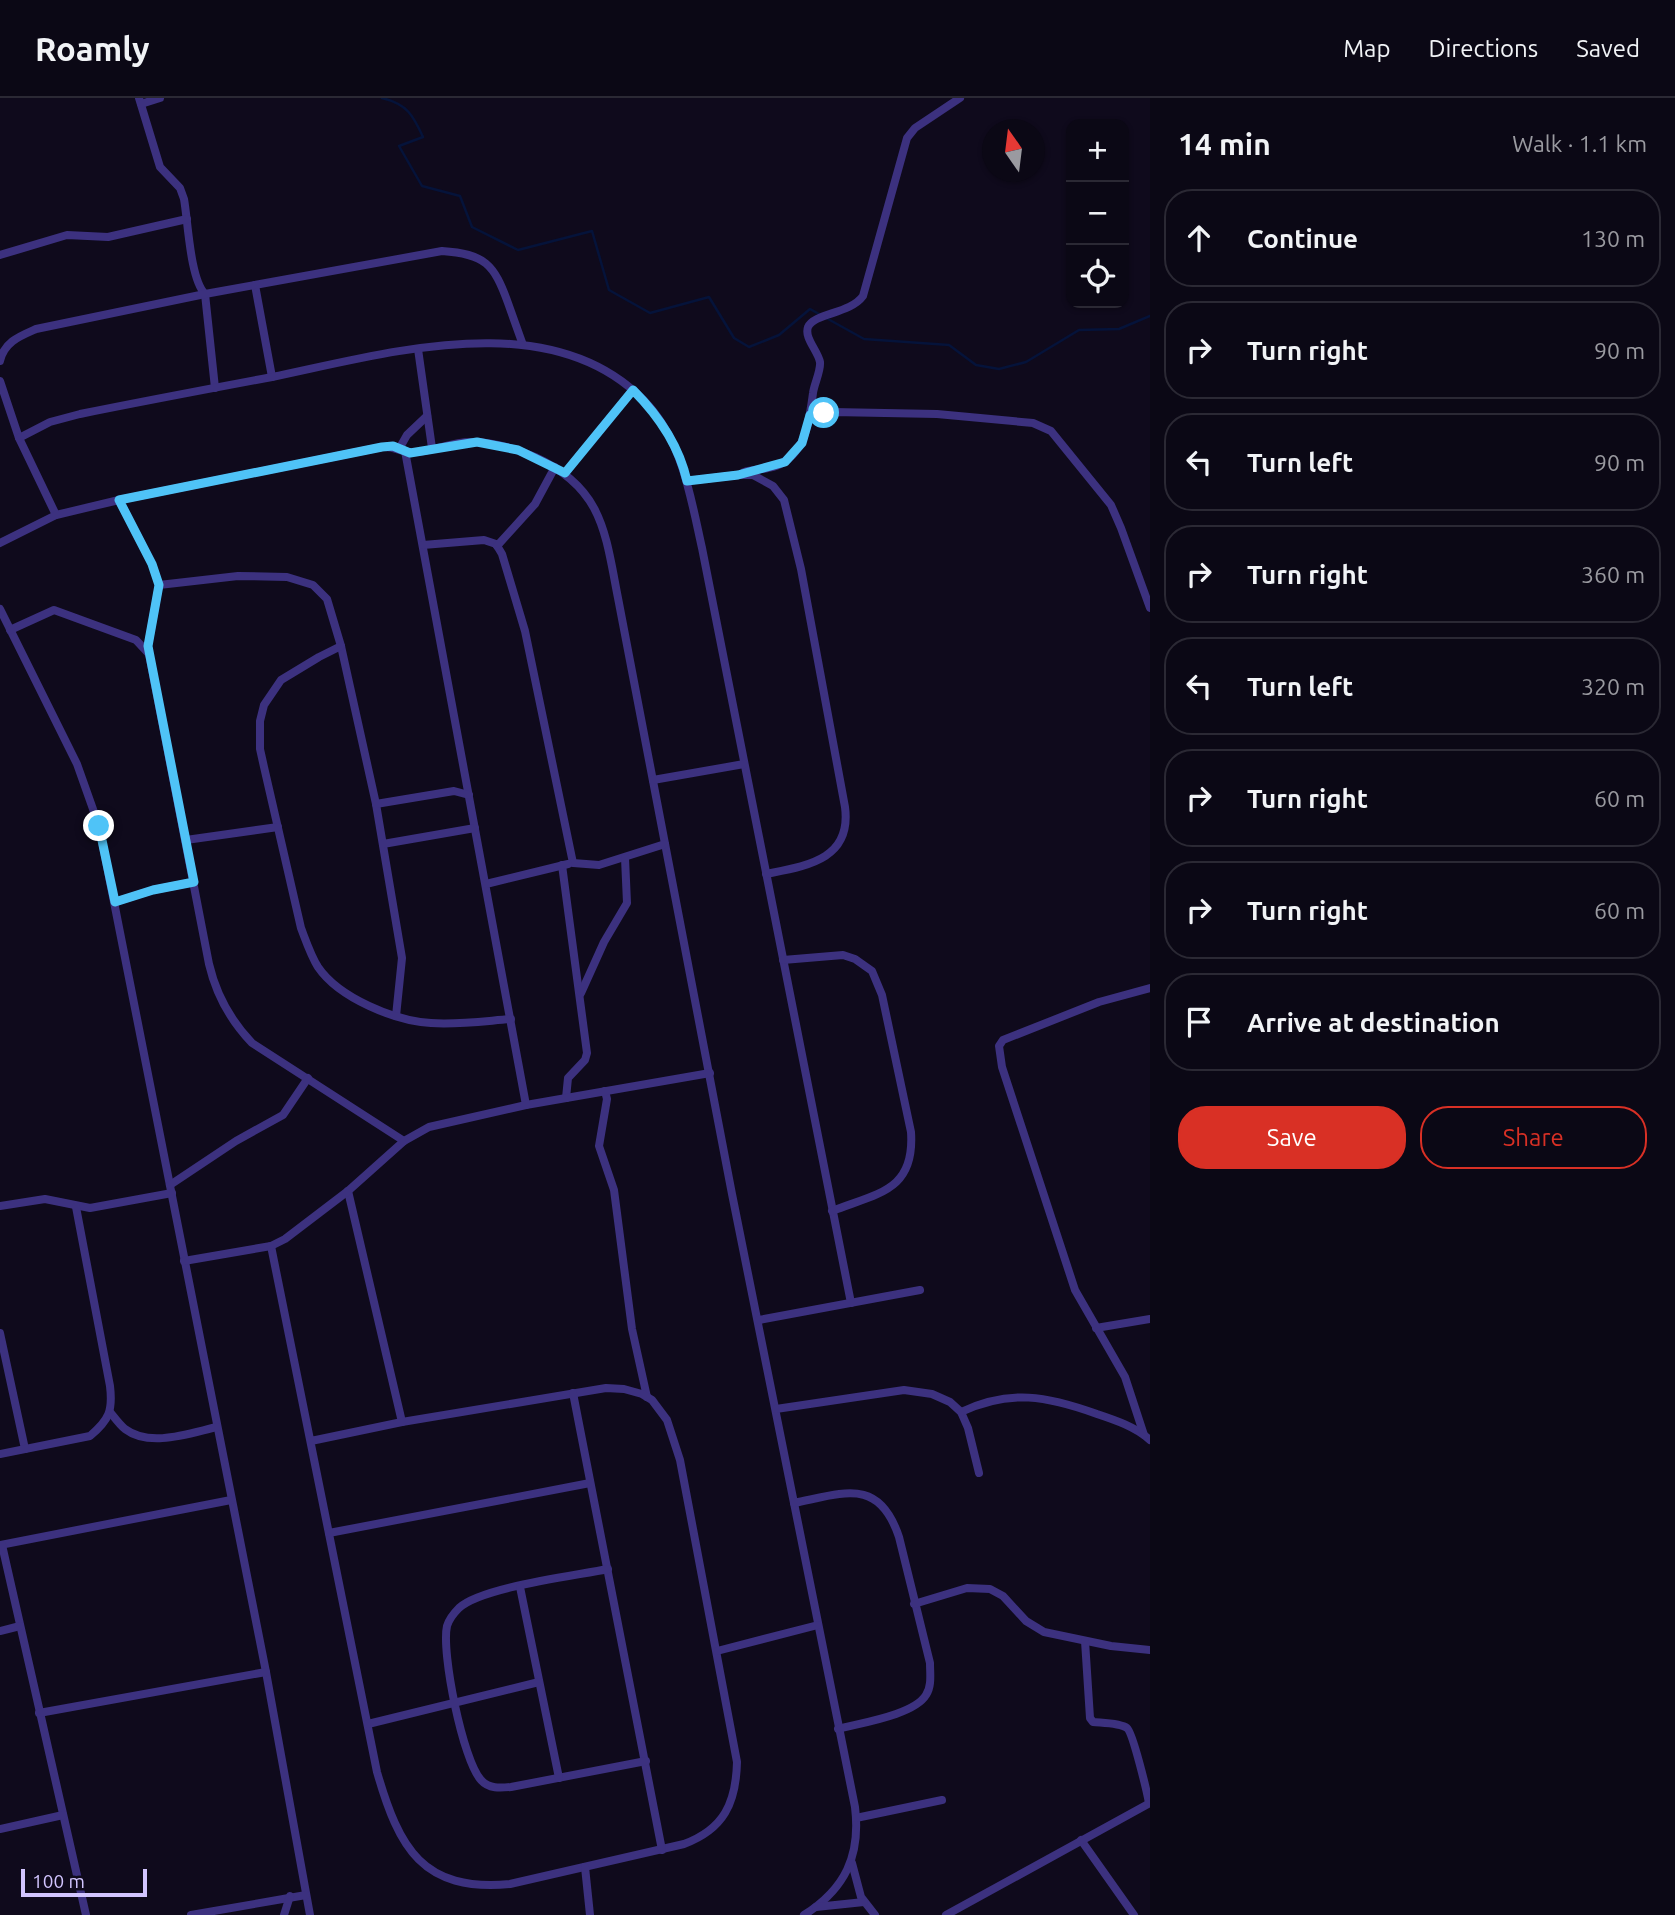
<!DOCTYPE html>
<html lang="en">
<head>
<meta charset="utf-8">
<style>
  body { margin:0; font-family:Ubuntu,sans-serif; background:#191622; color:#f1f3f6 }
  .controls { position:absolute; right:21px; top:21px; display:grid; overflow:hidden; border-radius:14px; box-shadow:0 2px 5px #0004 }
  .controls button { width:63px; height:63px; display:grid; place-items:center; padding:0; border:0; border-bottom:2px solid #2b2934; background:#0b0815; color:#f1f3f6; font:35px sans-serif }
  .compass { position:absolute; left:982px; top:21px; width:63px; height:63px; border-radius:50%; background:#0b0815; box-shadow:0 2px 5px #0004; rotate:346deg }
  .scale { position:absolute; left:21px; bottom:18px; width:126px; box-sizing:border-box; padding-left:7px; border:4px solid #d2c5ff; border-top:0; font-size:19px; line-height:24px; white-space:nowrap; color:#d2c5ff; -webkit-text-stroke:5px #0f0a1c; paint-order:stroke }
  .stop { position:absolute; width:21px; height:21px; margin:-16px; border:5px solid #4fc3f7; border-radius:50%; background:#fff }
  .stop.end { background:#4fc3f7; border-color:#fff; box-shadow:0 2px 7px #0008 }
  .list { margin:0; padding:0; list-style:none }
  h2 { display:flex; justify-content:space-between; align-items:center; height:91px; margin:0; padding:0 28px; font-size:30px }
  h2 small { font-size:23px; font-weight:400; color:#9a9aa0 }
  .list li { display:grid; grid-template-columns:46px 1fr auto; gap:21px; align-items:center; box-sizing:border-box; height:98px; margin:0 14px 14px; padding:0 14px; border:2px solid #2b2934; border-radius:28px }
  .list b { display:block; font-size:26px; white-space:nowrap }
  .list em { font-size:23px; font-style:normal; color:#9a9aa0 }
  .actions { display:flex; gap:14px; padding:21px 28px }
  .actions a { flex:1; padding:16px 0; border:2px solid #d93025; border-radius:28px; text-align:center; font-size:24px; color:#d93025 }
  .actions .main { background:#d93025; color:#fff }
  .icon { flex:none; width:38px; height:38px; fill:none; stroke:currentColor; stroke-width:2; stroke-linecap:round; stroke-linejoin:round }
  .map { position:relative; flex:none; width:1150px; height:1817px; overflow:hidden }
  header { display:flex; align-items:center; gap:42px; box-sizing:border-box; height:98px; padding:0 35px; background:#0b0815; border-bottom:2px solid #2b2934 }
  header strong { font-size:33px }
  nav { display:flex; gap:38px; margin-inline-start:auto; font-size:24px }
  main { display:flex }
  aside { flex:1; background:#0b0815 }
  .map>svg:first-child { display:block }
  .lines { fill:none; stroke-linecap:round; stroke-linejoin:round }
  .stream { stroke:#05133a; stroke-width:2.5 }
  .street { stroke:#3c317f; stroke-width:8 }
  .route { stroke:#4fc3f7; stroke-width:9 }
</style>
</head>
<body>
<header>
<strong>Roamly</strong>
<nav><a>Map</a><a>Directions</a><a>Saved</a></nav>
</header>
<main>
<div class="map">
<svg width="1150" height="1817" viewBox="0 0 1150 1817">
  <rect width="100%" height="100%" fill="#0f0a1c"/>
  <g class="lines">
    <path class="stream" d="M382,0C407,6 413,17 423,39L399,48L422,88L460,98L472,129L518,152L592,133L609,192L650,215L709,199L734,240L749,249L779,237L810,211L864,241L949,247L976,267L999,271L1026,264L1079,232L1119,231L1150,218"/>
    <g class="street">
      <path d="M139,0L160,69L180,90L184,101C188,123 190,181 205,196L215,290"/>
      <polyline points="141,6 160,0"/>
      <polyline points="0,157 67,137 108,139 187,121"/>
      <polyline points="255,187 272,279"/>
      <polyline points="418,251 432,350"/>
      <path d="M0,263C4,244 20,238 36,231L205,196L442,153C485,156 494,166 508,205C513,219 518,233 523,247"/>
      <polyline points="0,283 19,340 56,417"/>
      <polyline points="810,317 833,314 937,316 1033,325 1051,333 1111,407 1121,430 1150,510"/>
      <path d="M19,340L50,324L80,316C144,303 208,291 272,279C389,255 556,204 649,308C683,347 691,401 702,450L851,1205"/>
      <polyline points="399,351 407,337 427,318"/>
      <polyline points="405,353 526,1007"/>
      <path d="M744,374C755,371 765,372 776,368C806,356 809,324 813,295C814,286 821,273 820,264C818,253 804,240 808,229C814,215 850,216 863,198L907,40L915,30L960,0"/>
      <polyline points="565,375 633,292"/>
      <path d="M687,383L738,377H753L773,388L784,402L801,471L845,709C852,762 806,768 766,776"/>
      <path d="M119,402L152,466L159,487L148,548L149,556L209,866C216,896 230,922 252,945L404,1043"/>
      <path d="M0,445L56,417L119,402L382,349C394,348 398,353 408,354C429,356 451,343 472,344C493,344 516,351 535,359C603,390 605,434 618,500L732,1096L855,1709C861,1758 845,1791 804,1817"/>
      <polyline points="423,447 484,442 496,446 502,456 525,533 573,765 599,767 665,746"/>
      <polyline points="497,448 535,406 555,369"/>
      <polyline points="159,487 238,478 287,479 313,487 327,501 341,548 376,706 402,860 396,918"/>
      <polyline points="0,511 77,666 99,728 266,1574 310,1817"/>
      <polyline points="10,532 54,512 136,542 149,556"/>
      <path d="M341,548L319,559L281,582L264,607L260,623V651L264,669L301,830C306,843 311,858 318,869C339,900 395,923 431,925C457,927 485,923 511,921"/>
      <polyline points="653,682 744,666"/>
      <polyline points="376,706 454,693 469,697"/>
      <polyline points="186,742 278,729"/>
      <polyline points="383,746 475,730"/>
      <polyline points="562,767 587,955 585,962 568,980 566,1000"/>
      <polyline points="486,786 568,766"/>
      <polyline points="115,804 153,792 194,784"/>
      <path d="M783,862L843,857L855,861L872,873L882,897L911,1034C915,1093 878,1095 832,1113"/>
      <polyline points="581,895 604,844 627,805 625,760"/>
      <polyline points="605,993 607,1001 599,1048 614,1092 632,1231 647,1299"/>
      <polyline points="170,1087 236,1043 283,1017 308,980"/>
      <polyline points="348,1093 402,1324"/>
      <polyline points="0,1108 45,1101 90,1110 172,1095"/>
      <path d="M271,1148L377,1674C399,1750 422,1794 510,1786L684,1746C724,1731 736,1705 737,1664L680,1362L667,1322L652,1302L642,1296L624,1291L606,1290L402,1324L311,1343"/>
      <polyline points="184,1163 271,1148 285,1141 348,1093 404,1043 429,1029 526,1007 710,975"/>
      <polyline points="759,1222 920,1192"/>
      <polyline points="1096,1230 1150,1221"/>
      <polyline points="0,1235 25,1351"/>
      <polyline points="573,1295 662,1752"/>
      <polyline points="776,1311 904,1292 932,1296 950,1304 961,1314 968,1330 979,1375"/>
      <path d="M110,1314C115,1320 119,1326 125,1331C150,1350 190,1335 217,1329"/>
      <path d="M961,1314C1010,1291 1047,1298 1097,1316C1115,1322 1136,1329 1150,1342"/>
      <polyline points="1144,1337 1125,1279 1075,1192 1002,969 999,948 1003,942 1099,904 1150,890"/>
      <path d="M0,1356L90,1338C109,1322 113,1313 110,1288L76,1109"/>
      <path d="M794,1405C844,1395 879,1379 899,1439L930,1565C930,1576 932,1588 926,1597C914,1617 860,1625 838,1631"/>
      <polyline points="329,1435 590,1385"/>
      <polyline points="0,1447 231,1402"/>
      <polyline points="2,1447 86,1817"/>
      <path d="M608,1471C574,1478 482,1489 459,1510C454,1515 449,1521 447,1528C441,1554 463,1663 481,1682C489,1691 500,1690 511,1689L646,1663"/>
      <polyline points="520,1489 559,1680"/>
      <polyline points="914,1506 967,1490 990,1491 1003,1498 1026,1523 1044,1534 1111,1548 1150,1552"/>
      <polyline points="0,1533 20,1528"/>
      <path d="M1085,1543L1090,1620L1093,1624C1102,1625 1120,1625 1127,1630C1133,1635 1147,1694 1149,1705"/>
      <polyline points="717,1553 818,1527"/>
      <polyline points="39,1615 266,1574"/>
      <polyline points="368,1626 539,1584"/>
      <polyline points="856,1720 942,1702"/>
      <polyline points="0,1731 63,1717"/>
      <polyline points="1081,1742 1134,1817"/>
      <polyline points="852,1765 861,1799 875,1817"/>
      <polyline points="585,1769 590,1817"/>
      <polyline points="816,1809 864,1804"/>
      <polyline points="191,1817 306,1797"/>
      <polyline points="284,1817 290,1798"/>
      <polyline points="946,1817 1150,1705"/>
    </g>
  </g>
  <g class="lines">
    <path class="route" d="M99,728L115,804L153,792L194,784L148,548L159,487L152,466L119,402L382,349L393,348L410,355L477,344L518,352L565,375L633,292C658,317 679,348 687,383L738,377L785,364L802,345L810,317L824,315"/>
  </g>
</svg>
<div class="controls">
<button>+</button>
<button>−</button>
<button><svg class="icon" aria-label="locate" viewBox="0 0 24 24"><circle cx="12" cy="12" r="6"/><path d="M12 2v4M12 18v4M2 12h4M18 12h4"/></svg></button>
</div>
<svg class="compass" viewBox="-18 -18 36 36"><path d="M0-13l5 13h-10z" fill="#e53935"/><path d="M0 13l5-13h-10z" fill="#9a9aa0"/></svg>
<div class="scale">100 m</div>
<div class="stop" style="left:824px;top:315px"></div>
<div class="stop end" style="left:99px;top:728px"></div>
</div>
<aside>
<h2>14 min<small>Walk · 1.1 km</small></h2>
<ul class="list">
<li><svg class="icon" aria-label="ahead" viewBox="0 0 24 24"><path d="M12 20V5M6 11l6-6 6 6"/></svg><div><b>Continue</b></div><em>130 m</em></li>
<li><svg class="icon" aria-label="right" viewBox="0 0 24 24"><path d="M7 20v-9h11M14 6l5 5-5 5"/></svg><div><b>Turn right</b></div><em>90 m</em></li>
<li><svg class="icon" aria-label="left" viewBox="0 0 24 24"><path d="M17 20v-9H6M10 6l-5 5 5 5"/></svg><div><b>Turn left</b></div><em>90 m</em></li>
<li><svg class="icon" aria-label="right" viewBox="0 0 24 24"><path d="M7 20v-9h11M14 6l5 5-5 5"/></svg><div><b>Turn right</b></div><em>360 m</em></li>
<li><svg class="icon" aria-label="left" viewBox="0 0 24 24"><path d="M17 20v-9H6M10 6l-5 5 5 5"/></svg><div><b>Turn left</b></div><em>320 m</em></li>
<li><svg class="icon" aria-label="right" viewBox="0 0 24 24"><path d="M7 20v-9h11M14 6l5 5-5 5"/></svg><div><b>Turn right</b></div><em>60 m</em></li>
<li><svg class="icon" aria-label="right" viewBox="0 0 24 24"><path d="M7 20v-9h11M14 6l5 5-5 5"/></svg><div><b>Turn right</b></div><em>60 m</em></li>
<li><svg class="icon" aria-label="arrive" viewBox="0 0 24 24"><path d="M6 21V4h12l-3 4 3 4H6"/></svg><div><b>Arrive at destination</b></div></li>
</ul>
<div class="actions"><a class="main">Save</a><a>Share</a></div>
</aside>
</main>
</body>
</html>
